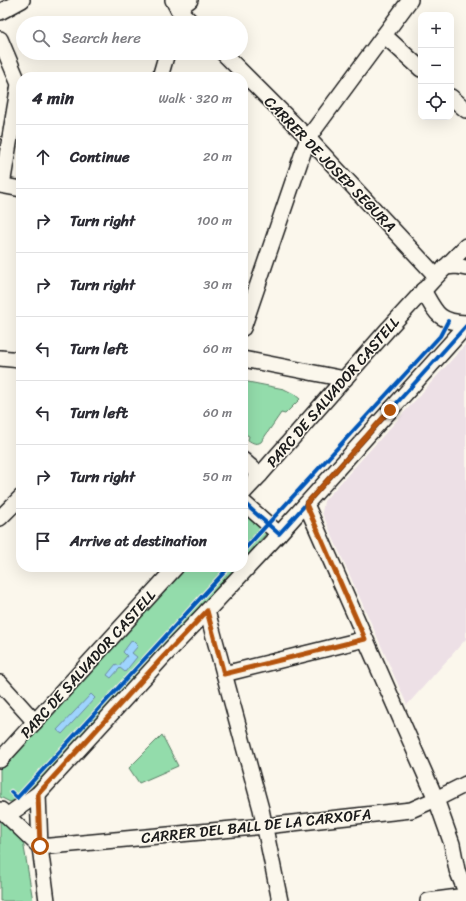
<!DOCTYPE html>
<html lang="en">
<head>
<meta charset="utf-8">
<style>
  body { margin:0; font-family:Sriracha,sans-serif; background:#f2f2f3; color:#2b2b33 }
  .controls { position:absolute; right:12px; top:12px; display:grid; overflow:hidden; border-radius:8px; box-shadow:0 4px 16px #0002 }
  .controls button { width:36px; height:36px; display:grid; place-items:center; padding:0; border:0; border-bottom:1px solid #e1e1e2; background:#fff; color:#2b2b33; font:20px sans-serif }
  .stop { position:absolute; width:12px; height:12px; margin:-9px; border:3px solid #b45309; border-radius:50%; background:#fff }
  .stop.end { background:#b45309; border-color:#fff; box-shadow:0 1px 4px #0008 }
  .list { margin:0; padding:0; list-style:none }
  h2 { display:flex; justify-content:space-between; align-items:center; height:52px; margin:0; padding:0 16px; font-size:17px }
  h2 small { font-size:13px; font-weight:400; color:#7c7c81 }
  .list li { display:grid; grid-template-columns:26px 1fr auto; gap:12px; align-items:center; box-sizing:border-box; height:64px; padding:0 16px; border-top:1px solid #e1e1e2 }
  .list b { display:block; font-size:15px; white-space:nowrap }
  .list em { font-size:13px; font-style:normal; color:#7c7c81 }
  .icon { flex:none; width:22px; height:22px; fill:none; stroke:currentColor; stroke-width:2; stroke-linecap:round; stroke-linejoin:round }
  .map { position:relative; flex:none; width:466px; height:901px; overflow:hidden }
  .search { position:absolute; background:#fff; box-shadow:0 4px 16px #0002; left:16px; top:16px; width:232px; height:44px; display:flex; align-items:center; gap:10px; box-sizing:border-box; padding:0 14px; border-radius:22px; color:#7c7c81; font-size:15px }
  .panel { position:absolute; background:#fff; box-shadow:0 4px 16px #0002; left:16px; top:72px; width:232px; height:500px; border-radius:16px }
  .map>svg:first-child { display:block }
  .built { fill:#ede0e6 }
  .green { fill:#93dcab; stroke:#587c64 }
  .water { fill:#9ed4fd; stroke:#6a8aa3 }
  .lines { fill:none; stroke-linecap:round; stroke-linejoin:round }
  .street-casing { stroke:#1c1c1c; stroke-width:18 }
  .street { stroke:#fbf7ec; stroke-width:15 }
  .cycleway-casing { stroke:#fbf7ec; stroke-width:6 }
  .cycleway { stroke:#0057b8; stroke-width:4 }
  .route { stroke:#b45309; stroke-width:5 }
  .labels { text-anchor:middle; stroke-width:3; stroke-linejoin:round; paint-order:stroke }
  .street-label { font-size:15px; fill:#1c1c1c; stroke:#fbf7ec }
</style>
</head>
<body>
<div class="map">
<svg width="466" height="901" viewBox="0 0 466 901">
  <rect width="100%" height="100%" fill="#fbf7ec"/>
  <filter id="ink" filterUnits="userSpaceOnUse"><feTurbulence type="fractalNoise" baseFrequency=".025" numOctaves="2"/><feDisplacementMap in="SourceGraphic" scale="8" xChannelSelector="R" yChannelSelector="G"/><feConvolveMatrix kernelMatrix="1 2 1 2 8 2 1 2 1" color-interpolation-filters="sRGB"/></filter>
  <g filter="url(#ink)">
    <polygon class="built" points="466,344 466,639 407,705 379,641 322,513 324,501"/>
    <g class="green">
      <path d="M243,381L284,389L294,394L300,399L285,414L281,413L261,442C256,445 253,443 248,440L249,436L243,433Z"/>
      <polygon points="243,508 264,525 266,534 243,560"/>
      <polygon points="181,567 236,567 40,780 19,798 10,802 0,797 0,766"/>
      <polygon points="162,735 178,766 139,783 129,768"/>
      <polygon points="0,820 23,841 33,901 0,901"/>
    </g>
    <g class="water">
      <polygon points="132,640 138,646 132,653 137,657 125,672 120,668 111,678 107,675 116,664 119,666 127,656 123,652"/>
      <polygon points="91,694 95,698 62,734 57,730"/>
    </g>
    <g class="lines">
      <defs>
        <g id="street">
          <polyline points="173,0 178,9 192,23"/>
          <polyline points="178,9 190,0"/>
          <polyline points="0,12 22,0"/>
          <polyline points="384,35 421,69"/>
          <polyline points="0,39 19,84 2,185"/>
          <polyline points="223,53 308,138 436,276"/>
          <polyline points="160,77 167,53"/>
          <polyline points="451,97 466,110"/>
          <polyline points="0,185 21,189"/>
          <polyline points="445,267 456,266 466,268"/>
          <path d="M423,290C436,313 438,322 466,323"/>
          <polyline points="243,328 308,138 410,0"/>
          <polyline points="0,358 21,360"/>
          <polyline points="243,359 345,379"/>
          <polyline points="243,460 260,475"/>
          <polyline points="243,493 260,475 389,328 435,278 466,246"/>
          <polyline points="243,502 279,534"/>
          <polyline points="306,504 436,799 452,844 457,870 466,892"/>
          <polyline points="0,518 21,497"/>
          <polyline points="207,611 261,809 280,901"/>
          <polyline points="224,674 365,639"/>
          <polyline points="0,683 35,722"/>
          <polyline points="0,760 176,567"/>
          <polyline points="38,794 40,847 47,901"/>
          <polyline points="1,810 40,847"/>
          <polyline points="8,815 38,794 164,656 207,611 279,534 466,326"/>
          <polyline points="40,847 265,826 411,810 436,799 466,784"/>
          <polyline points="428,901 466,896"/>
        </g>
      </defs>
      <use href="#street" class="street-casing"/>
      <use href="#street" class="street"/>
      <defs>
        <g id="cycleway">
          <polyline points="243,502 279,534 466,326"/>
          <polyline points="243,551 440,336 448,321"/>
          <polyline points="11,792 17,798 229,567"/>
        </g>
      </defs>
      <use href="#cycleway" class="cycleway-casing"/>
      <use href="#cycleway" class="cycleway"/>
    </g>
  </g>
  <g class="lines" filter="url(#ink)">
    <polyline class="route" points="40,846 38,794 164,656 207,611 224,674 365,639 306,504 390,410"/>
  </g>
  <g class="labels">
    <g class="street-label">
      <text transform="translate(330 164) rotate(46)" y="5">CARRER DE JOSEP SEGURA</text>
      <text transform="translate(333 392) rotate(-49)" y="5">PARC DE SALVADOR CASTELL</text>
      <text transform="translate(88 664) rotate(-48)" y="5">PARC DE SALVADOR CASTELL</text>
      <text transform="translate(256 826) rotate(-6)" y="5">CARRER DEL BALL DE LA CARXOFA</text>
    </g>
  </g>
</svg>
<div class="controls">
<button>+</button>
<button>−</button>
<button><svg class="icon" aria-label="locate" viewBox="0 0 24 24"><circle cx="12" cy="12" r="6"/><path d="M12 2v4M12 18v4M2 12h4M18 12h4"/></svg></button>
</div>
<div class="stop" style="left:40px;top:846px"></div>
<div class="stop end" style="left:390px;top:410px"></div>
<div class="search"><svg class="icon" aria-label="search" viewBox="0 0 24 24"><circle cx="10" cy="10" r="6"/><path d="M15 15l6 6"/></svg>Search here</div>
<section class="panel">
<h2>4 min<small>Walk · 320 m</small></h2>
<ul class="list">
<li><svg class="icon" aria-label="ahead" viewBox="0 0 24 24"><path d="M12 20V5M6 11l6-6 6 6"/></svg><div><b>Continue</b></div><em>20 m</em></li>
<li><svg class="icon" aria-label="right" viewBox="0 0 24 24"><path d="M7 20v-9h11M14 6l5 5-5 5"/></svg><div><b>Turn right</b></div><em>100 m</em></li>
<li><svg class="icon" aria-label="right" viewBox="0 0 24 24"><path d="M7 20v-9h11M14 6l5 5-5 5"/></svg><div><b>Turn right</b></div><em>30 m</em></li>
<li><svg class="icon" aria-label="left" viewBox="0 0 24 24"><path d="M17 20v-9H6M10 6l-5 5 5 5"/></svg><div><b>Turn left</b></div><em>60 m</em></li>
<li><svg class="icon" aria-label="left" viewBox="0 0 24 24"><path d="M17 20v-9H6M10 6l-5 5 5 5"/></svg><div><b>Turn left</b></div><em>60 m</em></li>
<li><svg class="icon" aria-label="right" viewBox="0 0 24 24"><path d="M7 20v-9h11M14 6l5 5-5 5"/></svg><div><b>Turn right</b></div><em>50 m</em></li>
<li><svg class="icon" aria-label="arrive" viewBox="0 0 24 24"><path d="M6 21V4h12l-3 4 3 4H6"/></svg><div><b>Arrive at destination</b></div></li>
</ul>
</section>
</div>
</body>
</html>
